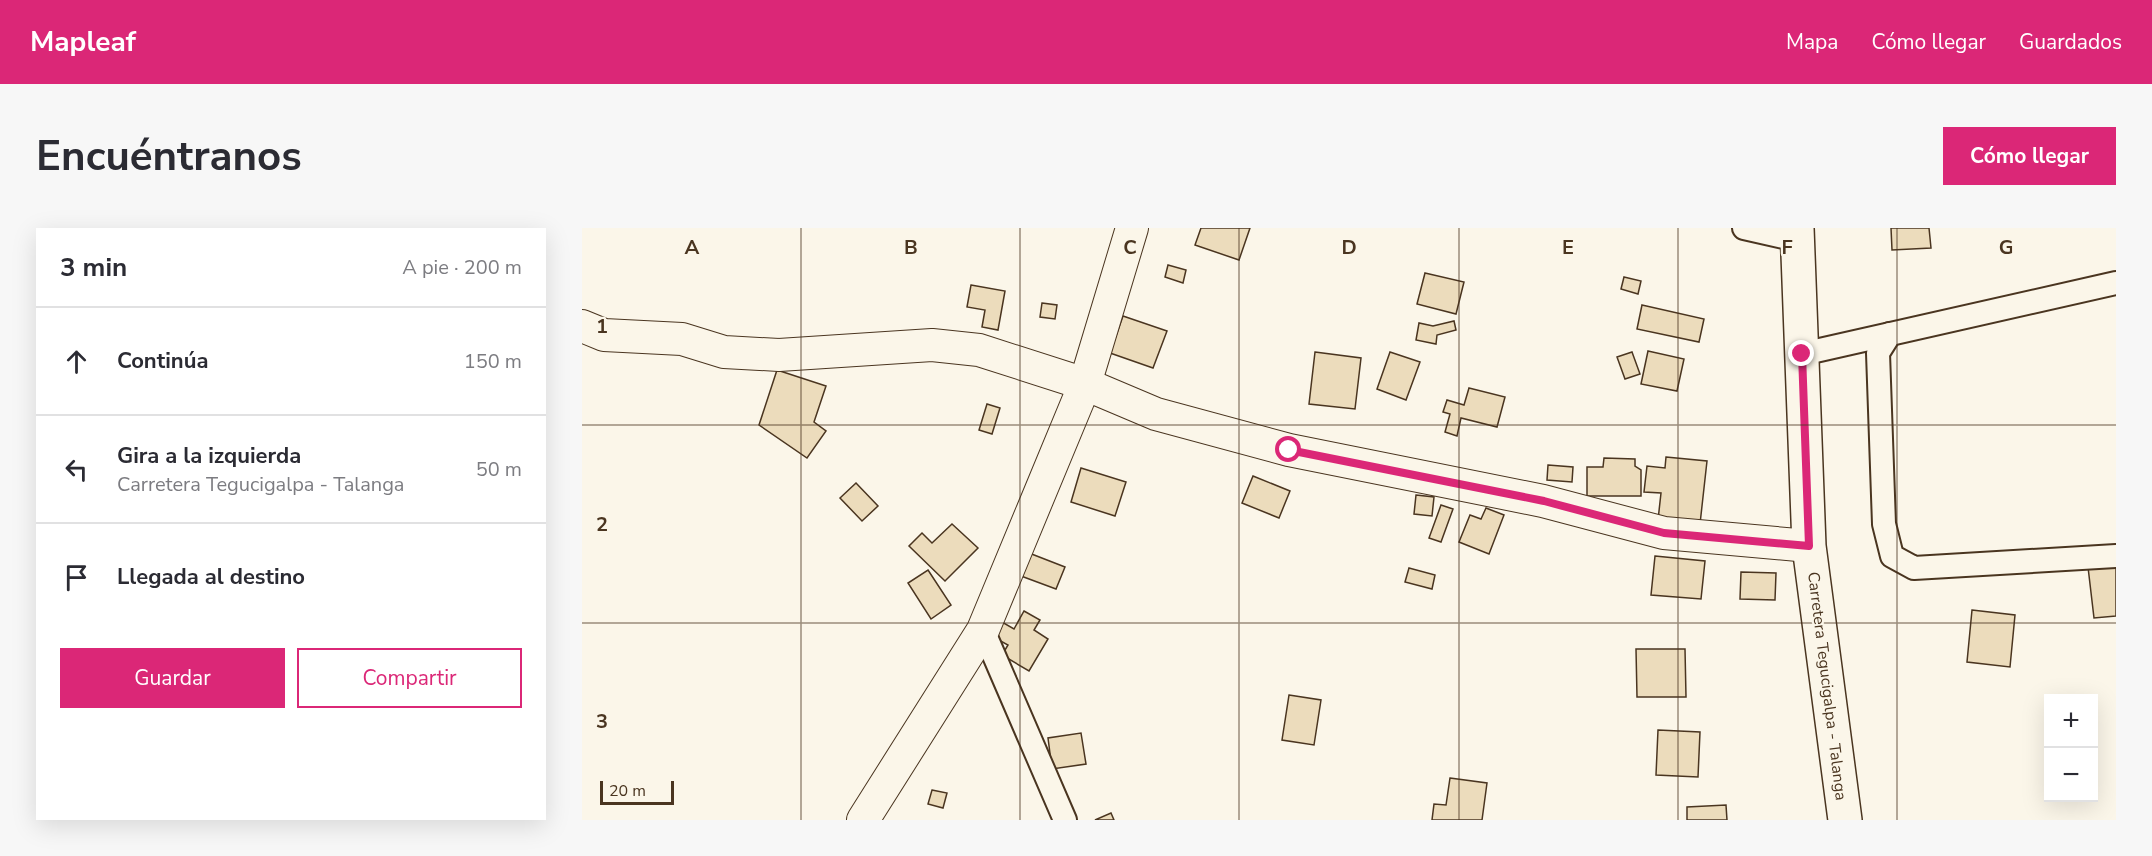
<!DOCTYPE html>
<html lang="es">
<head>
<meta charset="utf-8">
<style>
  body { margin:0; font-family:"Nunito Sans",sans-serif; background:#f7f7f7; color:#2b2b33 }
  .controls { position:absolute; right:18px; bottom:18px; display:grid; overflow:hidden; border-radius:0px; box-shadow:0 6px 24px #0002 }
  .controls button { width:54px; height:54px; display:grid; place-items:center; padding:0; border:0; border-bottom:2px solid #e1e1e2; background:#fff; color:#2b2b33; font:30px sans-serif }
  .scale { position:absolute; left:18px; bottom:15px; width:74px; box-sizing:border-box; padding-left:6px; border:3px solid #4a3520; border-top:0; font-size:16px; line-height:21px; white-space:nowrap; color:#4a3520; -webkit-text-stroke:4px #fbf6e9; paint-order:stroke }
  .stop { position:absolute; width:18px; height:18px; margin:-14px; border:4px solid #db2777; border-radius:50%; background:#fff }
  .stop.end { background:#db2777; border-color:#fff; box-shadow:0 2px 6px #0008 }
  .list { margin:0; padding:0; list-style:none }
  h2 { display:flex; justify-content:space-between; align-items:center; height:78px; margin:0; padding:0 24px; font-size:26px }
  h2 small { font-size:20px; font-weight:400; color:#7c7c81 }
  .list li { display:grid; grid-template-columns:39px 1fr auto; gap:18px; align-items:center; box-sizing:border-box; height:108px; padding:0 24px; border-top:2px solid #e1e1e2 }
  .list b { display:block; font-size:22px; white-space:nowrap }
  .list p { margin:0; font-size:20px; white-space:nowrap; color:#7c7c81 }
  .list em { font-size:20px; font-style:normal; color:#7c7c81 }
  .actions { display:flex; gap:12px; padding:18px 24px }
  .actions a { flex:1; padding:14px 0; border:2px solid #db2777; border-radius:0px; text-align:center; font-size:21px; color:#db2777 }
  .actions .main { background:#db2777; color:#fff }
  .icon { flex:none; width:33px; height:33px; fill:none; stroke:currentColor; stroke-width:2; stroke-linecap:round; stroke-linejoin:round }
  .map { position:relative; flex:none; width:1534px; height:592px; overflow:hidden; border-radius:0px }
  header { display:flex; align-items:center; gap:36px; box-sizing:border-box; height:84px; padding:0 30px; background:#db2777; color:#fff }
  header strong { font-size:28px }
  nav { display:flex; gap:33px; margin-inline-start:auto; font-size:21px }
  .intro { display:flex; align-items:center; justify-content:space-between; box-sizing:border-box; height:144px; padding:0 36px }
  h1 { margin:0; font-size:42px }
  .button { padding:15px 27px; border-radius:0px; background:#db2777; color:#fff; font-size:21px; font-weight:700 }
  main { display:flex; gap:36px; padding:0 36px }
  aside { flex:1; background:#fff; border-radius:0px; box-shadow:0 6px 24px #0002 }
  .map>svg:first-child { display:block }
  .building { fill:#ecdcbc; stroke:#4a3520; stroke-width:1.5 }
  .lines { fill:none; stroke-linecap:round; stroke-linejoin:round }
  .street-casing { stroke:#4a3520; stroke-width:26 }
  .secondary-casing { stroke:#4a3520; stroke-width:34 }
  .primary-casing { stroke:#4a3520; stroke-width:36 }
  .street { stroke:#fbf6e9; stroke-width:22 }
  .secondary { stroke:#fbf6e9; stroke-width:32 }
  .primary { stroke:#fbf6e9; stroke-width:33 }
  .route { stroke:#db2777; stroke-width:8 }
  .grid { fill:none; stroke:#4a3520; stroke-width:1.5; stroke-opacity:0.55 }
  .labels { text-anchor:middle; stroke-width:4.5; stroke-linejoin:round; paint-order:stroke }
  .street-label { font-size:16px; fill:#4a3520; stroke:#fbf6e9 }
  .grid-label { font-size:20px; text-anchor:middle; font-weight:bold; fill:#4a3520; stroke:#fbf6e9; stroke-width:4.5; stroke-linejoin:round; paint-order:stroke }
</style>
</head>
<body>
<header>
<strong>Mapleaf</strong>
<nav><a>Mapa</a><a>Cómo llegar</a><a>Guardados</a></nav>
</header>
<div class="intro"><h1>Encuéntranos</h1><a class="button">Cómo llegar</a></div>
<main>
<aside>
<h2>3 min<small>A pie · 200 m</small></h2>
<ul class="list">
<li><svg class="icon" aria-label="ahead" viewBox="0 0 24 24"><path d="M12 20V5M6 11l6-6 6 6"/></svg><div><b>Continúa</b></div><em>150 m</em></li>
<li><svg class="icon" aria-label="left" viewBox="0 0 24 24"><path d="M17 20v-9H6M10 6l-5 5 5 5"/></svg><div><b>Gira a la izquierda</b><p>Carretera Tegucigalpa - Talanga</p></div><em>50 m</em></li>
<li><svg class="icon" aria-label="arrive" viewBox="0 0 24 24"><path d="M6 21V4h12l-3 4 3 4H6"/></svg><div><b>Llegada al destino</b></div></li>
</ul>
<div class="actions"><a class="main">Guardar</a><a>Compartir</a></div>
</aside>
<div class="map">
<svg width="1534" height="592" viewBox="0 0 1534 592">
  <rect width="100%" height="100%" fill="#fbf6e9"/>
  <g class="building">
    <polygon points="619,0 668,0 657,32 613,17"/>
    <polygon points="1309,0 1347,0 1349,20 1310,22"/>
    <polygon points="586,37 604,42 601,55 583,49"/>
    <polygon points="843,45 882,54 874,86 835,76"/>
    <polygon points="1042,49 1059,53 1056,66 1039,61"/>
    <polygon points="389,57 423,63 416,102 400,99 403,82 385,79"/>
    <polygon points="460,75 475,77 473,91 458,89"/>
    <polygon points="1060,77 1122,91 1117,114 1055,101"/>
    <polygon points="541,88 585,103 571,140 528,125"/>
    <polygon points="872,93 874,102 855,107 854,116 834,112 837,95 851,98"/>
    <polygon points="1066,123 1102,131 1095,163 1059,156"/>
    <polygon points="733,124 779,130 773,181 727,176"/>
    <polygon points="808,124 838,134 824,172 795,161"/>
    <polygon points="1050,124 1058,146 1043,151 1035,129"/>
    <polygon points="195,142 244,158 232,194 244,203 225,230 177,197"/>
    <polygon points="887,160 923,169 915,199 879,190 875,208 863,204 868,186 861,184 865,172 882,177"/>
    <polygon points="405,176 418,180 410,206 397,202"/>
    <polygon points="1084,229 1125,233 1118,296 1076,292 1079,265 1062,264 1065,238 1083,240"/>
    <polygon points="1022,230 1053,231 1053,238 1059,242 1059,268 1005,268 1005,239 1021,239"/>
    <polygon points="966,237 991,239 990,254 965,252"/>
    <polygon points="499,240 544,254 533,288 489,274"/>
    <polygon points="671,248 708,263 697,290 660,275"/>
    <polygon points="274,255 296,278 280,293 258,270"/>
    <polygon points="834,267 852,269 850,288 832,286"/>
    <polygon points="859,277 871,281 859,314 847,310"/>
    <polygon points="904,280 922,287 907,326 877,314 888,287 899,291"/>
    <polygon points="370,296 396,320 363,353 327,318 340,305 350,315"/>
    <polygon points="447,325 483,339 474,361 439,348"/>
    <polygon points="1073,328 1123,333 1119,371 1069,367"/>
    <polygon points="1534,337 1534,388 1512,390 1506,339"/>
    <polygon points="827,340 853,347 850,361 823,354"/>
    <polygon points="346,342 369,377 349,391 326,355"/>
    <polygon points="1159,344 1194,345 1193,372 1158,371"/>
    <polygon points="1390,382 1433,387 1428,439 1385,434"/>
    <polygon points="442,383 458,392 452,402 466,411 447,443 420,427 426,417 404,405 413,390 432,401"/>
    <polygon points="1054,421 1103,421 1104,469 1055,469"/>
    <polygon points="707,467 739,472 732,517 700,512"/>
    <polygon points="1076,502 1118,504 1116,549 1074,547"/>
    <polygon points="499,505 504,536 470,541 466,510"/>
    <polygon points="868,550 905,555 900,592 850,592 852,576 864,577"/>
    <polygon points="350,562 365,565 361,580 346,576"/>
    <polygon points="1144,577 1145,592 1105,592 1105,579"/>
    <polygon points="529,585 532,592 513,592"/>
  </g>
  <g class="lines">
    <defs>
      <g id="street">
        <polyline points="1162,0 1215,12"/>
        <polyline points="1308,106 1296,125 1302,296 1310,328 1332,340 1534,328"/>
        <polyline points="1220,126 1534,55"/>
        <polyline points="401,402 483,592"/>
      </g>
      <g id="secondary">
        <polyline points="0,98 22,107 100,111 142,124 197,127 350,117 397,122 503,156 574,186 707,222 961,273 1082,305 1227,318"/>
        <polyline points="281,592 401,402 503,156 550,0"/>
      </g>
      <polyline id="primary" points="1215,0 1227,318 1263,592"/>
    </defs>
    <use href="#street" class="street-casing"/>
    <use href="#secondary" class="secondary-casing"/>
    <use href="#primary" class="primary-casing"/>
    <use href="#street" class="street"/>
    <use href="#secondary" class="secondary"/>
    <use href="#primary" class="primary"/>
  </g>
  <g class="lines">
    <polyline class="route" points="707,222 962,273 1082,305 1227,318 1220,126"/>
  </g>
  <path class="grid" d="M219,0V592M438,0V592M657,0V592M877,0V592M1096,0V592M1315,0V592M0,197H1534M0,395H1534"/>
  <g class="labels">
    <g class="street-label">
      <text transform="translate(1246 458) rotate(83)" y="6">Carretera Tegucigalpa - Talanga</text>
    </g>
  </g>
  <g class="grid-label">
    <text x="110" y="26">A</text>
    <text x="329" y="26">B</text>
    <text x="548" y="26">C</text>
    <text x="767" y="26">D</text>
    <text x="986" y="26">E</text>
    <text x="1205" y="26">F</text>
    <text x="1424" y="26">G</text>
    <text x="20" y="105">1</text>
    <text x="20" y="303">2</text>
    <text x="20" y="500">3</text>
  </g>
</svg>
<div class="controls">
<button>+</button>
<button>−</button>
</div>
<div class="scale">20 m</div>
<div class="stop" style="left:707px;top:222px"></div>
<div class="stop end" style="left:1220px;top:126px"></div>
</div>
</main>
</body>
</html>
